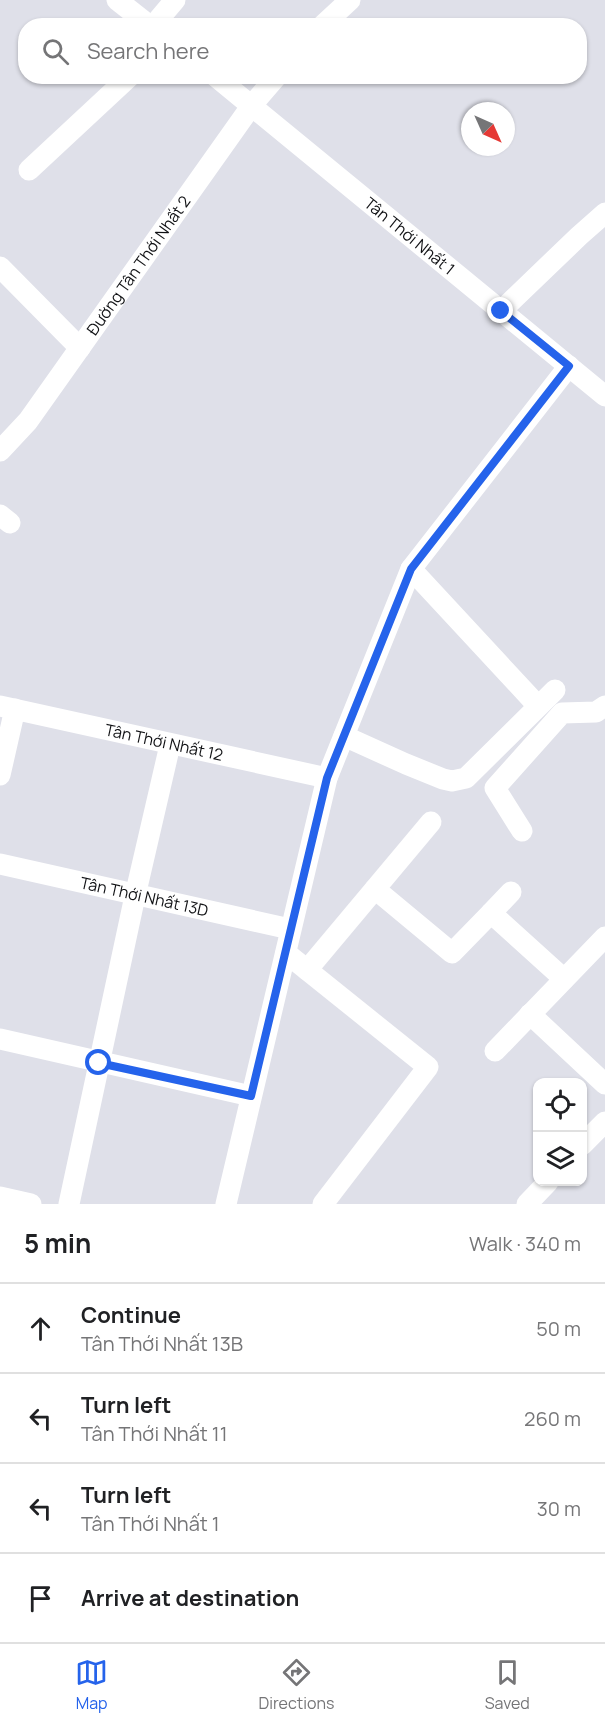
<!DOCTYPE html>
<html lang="en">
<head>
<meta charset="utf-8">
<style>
  body { margin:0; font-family:Manrope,sans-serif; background:#f6f6f6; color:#202124 }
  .controls { position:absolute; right:18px; bottom:18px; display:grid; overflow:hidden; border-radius:12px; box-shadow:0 2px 4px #0004 }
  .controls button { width:54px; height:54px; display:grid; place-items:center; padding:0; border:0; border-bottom:2px solid #e0e0e0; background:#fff; color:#202124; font:30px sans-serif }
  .compass { position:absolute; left:461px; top:102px; width:54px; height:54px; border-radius:50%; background:#fff; box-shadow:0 2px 4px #0004; rotate:135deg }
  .stop { position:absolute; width:18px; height:18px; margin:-14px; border:4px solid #2563eb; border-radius:50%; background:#fff }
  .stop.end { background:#2563eb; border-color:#fff; box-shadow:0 2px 6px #0008 }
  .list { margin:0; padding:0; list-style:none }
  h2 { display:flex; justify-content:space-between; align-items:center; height:78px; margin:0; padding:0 24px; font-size:26px }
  h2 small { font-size:20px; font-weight:400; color:#757577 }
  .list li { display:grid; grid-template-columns:39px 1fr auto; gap:18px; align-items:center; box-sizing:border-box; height:90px; padding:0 24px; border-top:2px solid #e0e0e0 }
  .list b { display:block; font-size:22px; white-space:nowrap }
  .list p { margin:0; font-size:20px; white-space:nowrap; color:#757577 }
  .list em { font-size:20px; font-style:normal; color:#757577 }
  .icon { flex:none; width:33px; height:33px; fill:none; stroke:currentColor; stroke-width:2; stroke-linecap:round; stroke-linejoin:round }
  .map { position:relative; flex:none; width:605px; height:1204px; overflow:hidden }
  .search { position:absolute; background:#fff; box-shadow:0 2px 4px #0004; left:18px; right:18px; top:18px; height:66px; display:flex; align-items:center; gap:15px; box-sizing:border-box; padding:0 21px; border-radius:24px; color:#757577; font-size:22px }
  .sheet { height:438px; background:#fff }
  nav { display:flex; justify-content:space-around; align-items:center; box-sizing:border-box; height:84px; border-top:2px solid #e0e0e0; background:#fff; font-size:16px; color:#757577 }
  nav a { display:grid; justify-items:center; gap:3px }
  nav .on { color:#2563eb }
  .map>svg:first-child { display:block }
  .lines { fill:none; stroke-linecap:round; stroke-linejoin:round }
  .minor { stroke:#fff; stroke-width:21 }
  .route { stroke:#2563eb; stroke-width:8 }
  .labels { text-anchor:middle; stroke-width:6; stroke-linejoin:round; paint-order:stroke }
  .street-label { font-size:16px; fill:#101114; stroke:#ededf6 }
</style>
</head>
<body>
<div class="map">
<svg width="605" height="1204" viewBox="0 0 605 1204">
  <rect width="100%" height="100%" fill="#dfe0e9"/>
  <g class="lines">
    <g class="minor">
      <polyline points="117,0 150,26"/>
      <polyline points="153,26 175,0"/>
      <polyline points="322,26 350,0"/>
      <path id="s1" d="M215,76L605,396"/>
      <polyline points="29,170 130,76"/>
      <polyline points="0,267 80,348"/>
      <polyline points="501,311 579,236 605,213"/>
      <path id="s2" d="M0,451L28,421L252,105L277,76"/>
      <polyline points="0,515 10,523"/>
      <polyline points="411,569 538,706"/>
      <path id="s3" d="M0,706L327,778"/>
      <polyline points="344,736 406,764 443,779 452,781 466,778 555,690"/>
      <polyline points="0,775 15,709"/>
      <polyline points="522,831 495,788 562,713 596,712 605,706"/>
      <path id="s4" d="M0,864L290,929"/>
      <polyline points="375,889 452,953 491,913 564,979"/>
      <polyline points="491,913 511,892"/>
      <polyline points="286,953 428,1067 323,1204"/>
      <polyline points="307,970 431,822"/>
      <polyline points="530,1014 605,1084"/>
      <polyline points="0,1039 251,1096"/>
      <polyline points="495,1051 605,937"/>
      <polyline points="582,1145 605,1122"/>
      <polyline points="0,1197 31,1204"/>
      <polyline points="69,1204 135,896 170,745"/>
      <polyline points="226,1204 327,778 411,569 569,366"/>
      <polyline points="527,1204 548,1182"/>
    </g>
  </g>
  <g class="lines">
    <polyline class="route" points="99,1063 251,1096 327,778 411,569 569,366 501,311"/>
  </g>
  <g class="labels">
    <g class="street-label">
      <text dy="6" stroke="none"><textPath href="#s1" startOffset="252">Tân Thới Nhất 1</textPath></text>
      <text dy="6" stroke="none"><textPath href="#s2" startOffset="232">Đường Tân Thới Nhất 2</textPath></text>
      <text dy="6" stroke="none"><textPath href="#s3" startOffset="168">Tân Thới Nhất 12</textPath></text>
      <text dy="6" stroke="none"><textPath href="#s4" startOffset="148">Tân Thới Nhất 13D</textPath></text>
    </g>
  </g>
</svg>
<div class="controls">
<button><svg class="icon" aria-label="locate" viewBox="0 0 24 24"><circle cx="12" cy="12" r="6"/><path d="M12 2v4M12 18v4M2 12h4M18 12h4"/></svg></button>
<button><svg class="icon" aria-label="layers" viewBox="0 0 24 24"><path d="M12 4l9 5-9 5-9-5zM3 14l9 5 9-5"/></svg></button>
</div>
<svg class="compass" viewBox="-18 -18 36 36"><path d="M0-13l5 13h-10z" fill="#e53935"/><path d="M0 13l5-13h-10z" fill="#757577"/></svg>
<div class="stop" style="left:99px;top:1063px"></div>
<div class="stop end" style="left:501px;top:311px"></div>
<div class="search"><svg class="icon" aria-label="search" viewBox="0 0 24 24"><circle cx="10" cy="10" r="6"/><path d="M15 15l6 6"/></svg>Search here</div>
</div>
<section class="sheet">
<h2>5 min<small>Walk · 340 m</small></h2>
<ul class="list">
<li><svg class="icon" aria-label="ahead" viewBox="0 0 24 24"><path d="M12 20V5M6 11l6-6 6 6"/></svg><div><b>Continue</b><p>Tân Thới Nhất 13B</p></div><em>50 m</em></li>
<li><svg class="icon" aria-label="left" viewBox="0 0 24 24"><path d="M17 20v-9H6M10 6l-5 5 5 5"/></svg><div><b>Turn left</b><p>Tân Thới Nhất 11</p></div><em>260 m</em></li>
<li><svg class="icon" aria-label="left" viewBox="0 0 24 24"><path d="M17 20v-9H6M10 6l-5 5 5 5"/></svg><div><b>Turn left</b><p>Tân Thới Nhất 1</p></div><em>30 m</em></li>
<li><svg class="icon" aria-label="arrive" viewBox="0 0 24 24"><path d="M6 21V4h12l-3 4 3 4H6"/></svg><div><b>Arrive at destination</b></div></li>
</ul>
</section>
<nav>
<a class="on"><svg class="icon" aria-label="map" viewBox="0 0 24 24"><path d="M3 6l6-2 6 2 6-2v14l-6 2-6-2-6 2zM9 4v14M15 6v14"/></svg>Map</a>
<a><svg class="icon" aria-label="directions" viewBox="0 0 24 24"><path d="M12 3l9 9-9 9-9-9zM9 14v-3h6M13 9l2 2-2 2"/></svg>Directions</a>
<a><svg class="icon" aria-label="saved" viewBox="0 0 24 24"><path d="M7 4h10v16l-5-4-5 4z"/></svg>Saved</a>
</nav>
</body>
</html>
